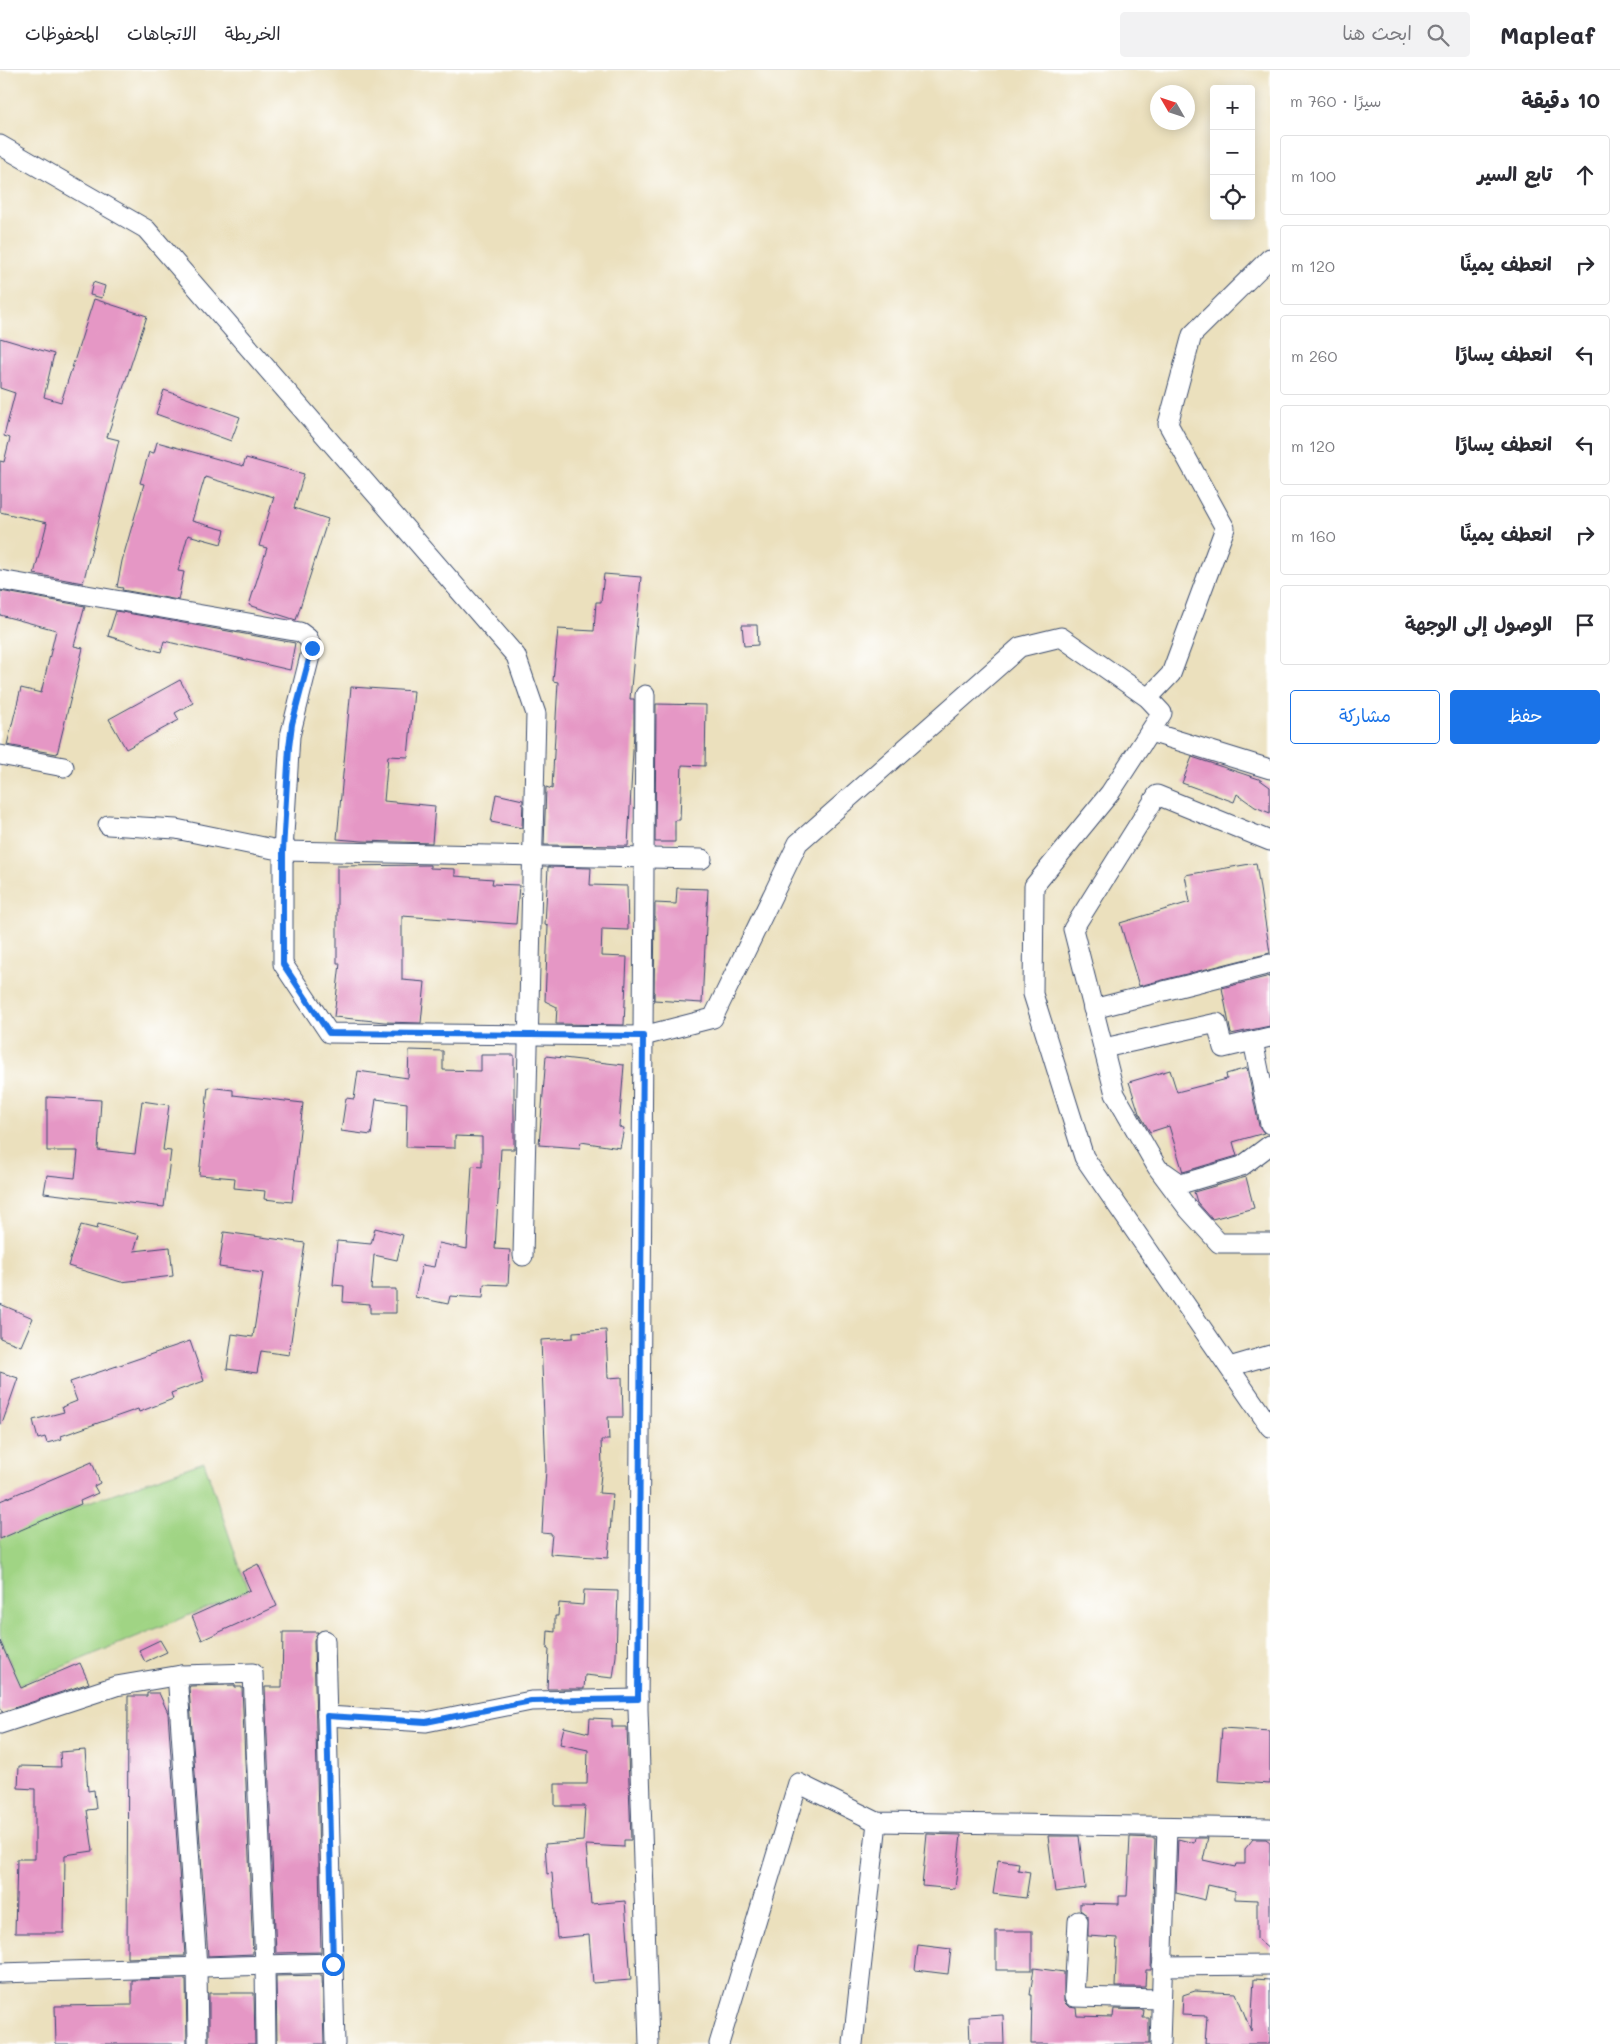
<!DOCTYPE html>
<html lang="ar">
<head>
<meta charset="utf-8">
<style>
  body { margin:0; font-family:Mali,"Playpen Sans Arabic",sans-serif; background:#f2f2f3; color:#2b2b33; direction:rtl }
  .controls { position:absolute; right:15px; top:15px; display:grid; overflow:hidden; border-radius:5px; box-shadow:0 2px 12px #0003 }
  .controls button { width:45px; height:45px; display:grid; place-items:center; padding:0; border:0; border-bottom:1px solid #e1e1e2; background:#fff; color:#2b2b33; font:25px sans-serif }
  .compass { position:absolute; left:1150px; top:15px; width:45px; height:45px; border-radius:50%; background:#fff; box-shadow:0 2px 12px #0003; rotate:309deg }
  .stop { position:absolute; width:15px; height:15px; margin:-11px; border:4px solid #1a73e8; border-radius:50%; background:#fff }
  .stop.end { background:#1a73e8; border-color:#fff; box-shadow:0 1px 5px #0008 }
  .list { margin:0; padding:0; list-style:none }
  h2 { display:flex; justify-content:space-between; align-items:center; height:65px; margin:0; padding:0 20px; font-size:21px }
  h2 small { font-size:16px; font-weight:400; color:#7c7c81 }
  .list li { display:grid; grid-template-columns:32px 1fr auto; gap:15px; align-items:center; box-sizing:border-box; height:80px; margin:0 10px 10px; padding:0 10px; border:1px solid #e1e1e2; border-radius:5px }
  .list b { display:block; font-size:19px; white-space:nowrap }
  .list em { font-size:16px; font-style:normal; color:#7c7c81 }
  .actions { display:flex; gap:10px; padding:15px 20px }
  .actions a { flex:1; padding:11px 0; border:1px solid #1a73e8; border-radius:5px; text-align:center; font-size:18px; color:#1a73e8 }
  .actions .main { background:#1a73e8; color:#fff }
  .icon { flex:none; width:28px; height:28px; fill:none; stroke:currentColor; stroke-width:2; stroke-linecap:round; stroke-linejoin:round }
  .map { position:relative; flex:none; width:1270px; height:1974px; overflow:hidden; direction:ltr }
  header { display:flex; align-items:center; gap:30px; box-sizing:border-box; height:70px; padding:0 25px; background:#fff; border-bottom:1px solid #e1e1e2 }
  header strong { font-size:24px }
  nav { display:flex; gap:28px; margin-inline-start:auto; font-size:18px }
  .search { width:350px; height:45px; background:#f2f2f3; display:flex; align-items:center; gap:12px; box-sizing:border-box; padding:0 18px; border-radius:5px; color:#7c7c81; font-size:19px }
  main { display:flex }
  aside { flex:1; background:#fff }
  .map>svg:first-child { display:block }
  .green { fill:#a0d484; stroke:#5e8271 }
  .building { fill:#e597c5 }
  .lines { fill:none; stroke-linecap:round; stroke-linejoin:round }
  .minor-casing { stroke:#3a4a6c; stroke-width:21 }
  .minor { stroke:#fff; stroke-width:19 }
  .route { stroke:#1a73e8; stroke-width:6 }
</style>
</head>
<body>
<header>
<strong>Mapleaf</strong>
<div class="search"><svg class="icon" aria-label="search" viewBox="0 0 24 24"><circle cx="10" cy="10" r="6"/><path d="M15 15l6 6"/></svg>ابحث هنا</div>
<nav><a>الخريطة</a><a>الاتجاهات</a><a>المحفوظات</a></nav>
</header>
<main>
<aside>
<h2>10 دقيقة<small>سيرًا · 760 m</small></h2>
<ul class="list">
<li><svg class="icon" aria-label="ahead" viewBox="0 0 24 24"><path d="M12 20V5M6 11l6-6 6 6"/></svg><div><b>تابع السير</b></div><em>100 m</em></li>
<li><svg class="icon" aria-label="right" viewBox="0 0 24 24"><path d="M7 20v-9h11M14 6l5 5-5 5"/></svg><div><b>انعطف يمينًا</b></div><em>120 m</em></li>
<li><svg class="icon" aria-label="left" viewBox="0 0 24 24"><path d="M17 20v-9H6M10 6l-5 5 5 5"/></svg><div><b>انعطف يسارًا</b></div><em>260 m</em></li>
<li><svg class="icon" aria-label="left" viewBox="0 0 24 24"><path d="M17 20v-9H6M10 6l-5 5 5 5"/></svg><div><b>انعطف يسارًا</b></div><em>120 m</em></li>
<li><svg class="icon" aria-label="right" viewBox="0 0 24 24"><path d="M7 20v-9h11M14 6l5 5-5 5"/></svg><div><b>انعطف يمينًا</b></div><em>160 m</em></li>
<li><svg class="icon" aria-label="arrive" viewBox="0 0 24 24"><path d="M6 21V4h12l-3 4 3 4H6"/></svg><div><b>الوصول إلى الوجهة</b></div></li>
</ul>
<div class="actions"><a class="main">حفظ</a><a>مشاركة</a></div>
</aside>
<div class="map">
<svg width="1270" height="1974" viewBox="0 0 1270 1974">
  <rect width="100%" height="100%" fill="#fff"/>
  <filter id="ink" filterUnits="userSpaceOnUse"><feTurbulence type="fractalNoise" baseFrequency=".02" numOctaves="2"/><feDisplacementMap in="SourceGraphic" scale="10" xChannelSelector="R" yChannelSelector="G"/><feConvolveMatrix kernelMatrix="1 2 1 2 8 2 1 2 1" color-interpolation-filters="sRGB"/></filter>
  <filter id="wash" filterUnits="userSpaceOnUse"><feTurbulence type="fractalNoise" baseFrequency=".0096" numOctaves="4" result="noise"/><feDisplacementMap in="SourceGraphic" scale="20" xChannelSelector="R" yChannelSelector="G"/><feGaussianBlur stdDeviation="1.12" result="paint"/><feColorMatrix in="noise" values="0 0 0 0 0 0 0 0 0 0 0 0 0 0 0 0 0 1.4 0 .05"/><feComposite in="paint" operator="in"/></filter>
  <g filter="url(#wash)">
    <rect width="100%" height="100%" fill="#ebe0bd"/>
    <polygon class="green" points="204,1392 248,1521 18,1615 0,1565 0,1463"/>
    <g id="blocks">
      <g class="building">
        <polygon points="93,212 105,216 102,228 90,225"/>
        <polygon points="94,229 147,246 107,367 119,370 83,513 34,504 47,453 0,442 0,391 4,392 10,368 4,366 15,323 0,318 0,268 54,284 44,327 61,332"/>
        <polygon points="164,320 240,347 231,371 156,344"/>
        <polygon points="157,372 243,396 246,388 304,404 294,438 328,449 296,550 249,535 267,478 259,476 274,427 205,407 192,451 225,460 221,474 188,465 178,501 184,502 178,530 122,520 123,518 117,517 122,491 144,414 140,413 149,382 154,383"/>
        <polygon points="604,504 641,507 630,629 634,629 634,662 628,776 544,775 546,717 552,719 558,612 553,611 558,559 594,561 596,532 601,532"/>
        <polygon points="0,521 85,536 74,576 83,578 57,684 7,675 21,618 41,623 56,560 0,545"/>
        <polygon points="116,541 295,573 290,600 164,571 161,582 108,566"/>
        <polygon points="742,555 757,555 758,575 744,576"/>
        <polygon points="180,610 193,633 175,643 179,650 126,679 109,649"/>
        <polygon points="351,617 414,621 408,687 388,686 384,731 435,736 432,773 362,771 337,769"/>
        <polygon points="656,634 706,635 705,696 682,695 680,750 675,750 675,772 655,772"/>
        <polygon points="1192,687 1259,709 1270,717 1270,743 1255,737 1237,724 1234,732 1182,713"/>
        <polygon points="496,724 523,730 522,758 491,752"/>
        <polygon points="1256,793 1270,883 1139,916 1120,853 1190,832 1185,805"/>
        <polygon points="430,795 430,798 455,799 455,806 493,809 492,814 519,815 516,854 402,846 402,910 425,912 421,953 384,952 334,947 340,893 337,893 337,796"/>
        <polygon points="548,797 591,798 590,815 627,816 628,860 602,859 601,886 627,887 624,955 556,954 557,937 545,931 548,856 545,855"/>
        <polygon points="677,818 708,819 702,933 654,930 655,833 676,834"/>
        <polygon points="1270,906 1270,956 1231,964 1222,918"/>
        <polygon points="409,980 443,981 443,1000 481,1001 481,985 514,985 514,1079 501,1079 495,1179 510,1180 508,1215 484,1214 483,1228 450,1226 448,1234 415,1227 422,1195 434,1197 439,1173 467,1179 472,1096 482,1097 482,1067 455,1066 455,1078 406,1077 407,1033 376,1029 371,1065 341,1061 346,1028 354,1029 358,1001 408,1008"/>
        <polygon points="546,986 624,995 619,1057 624,1058 620,1078 581,1072 580,1078 539,1075"/>
        <polygon points="1247,998 1259,1056 1264,1063 1233,1072 1237,1086 1183,1102 1169,1056 1150,1062 1139,1043 1129,1012 1170,1000 1177,1022 1227,1009 1226,1004"/>
        <polygon points="208,1017 233,1020 233,1025 303,1033 292,1132 264,1129 265,1121 234,1118 235,1108 199,1105"/>
        <polygon points="47,1027 101,1030 98,1080 135,1084 142,1031 169,1035 163,1080 171,1081 164,1137 44,1123 47,1105 75,1108 78,1081 47,1081"/>
        <polygon points="1246,1107 1254,1138 1212,1149 1197,1132 1194,1122"/>
        <polygon points="98,1154 139,1165 134,1181 170,1177 173,1206 121,1212 68,1196 81,1155 97,1159"/>
        <polygon points="375,1158 403,1165 397,1190 374,1185 371,1219 396,1219 396,1243 370,1243 370,1234 343,1232 344,1216 333,1215 337,1171 371,1174"/>
        <polygon points="224,1162 305,1173 289,1285 261,1281 257,1303 227,1299 232,1264 253,1267 263,1203 219,1197"/>
        <polygon points="0,1234 33,1248 21,1276 0,1268"/>
        <polygon points="606,1260 608,1308 622,1307 623,1347 608,1347 609,1370 601,1370 602,1395 599,1423 613,1424 608,1488 550,1484 552,1464 542,1463 546,1400 541,1270 573,1268 573,1262"/>
        <polygon points="190,1271 204,1311 171,1323 173,1329 139,1342 138,1339 61,1366 62,1369 47,1373 45,1367 38,1369 33,1350 64,1342 62,1337 77,1331 70,1312"/>
        <polygon points="0,1302 18,1308 2,1354 0,1353"/>
        <polygon points="92,1392 100,1413 94,1416 98,1423 80,1431 81,1434 0,1469 0,1431"/>
        <polygon points="258,1494 277,1536 202,1570 192,1546 250,1520 242,1502"/>
        <polygon points="584,1520 618,1521 616,1586 613,1608 585,1605 584,1619 547,1619 549,1579 547,1579 548,1561 555,1562 555,1546 558,1546 559,1533 583,1535"/>
        <polygon points="283,1562 318,1562 314,1570 321,1882 276,1883 265,1617 282,1617"/>
        <polygon points="160,1570 167,1582 145,1592 139,1580"/>
        <polygon points="0,1571 21,1618 80,1593 89,1613 2,1642 0,1637"/>
        <polygon points="235,1615 235,1617 242,1617 253,1884 208,1886 189,1618 190,1616"/>
        <polygon points="147,1623 159,1623 168,1643 185,1886 127,1888 128,1626 147,1626"/>
        <polygon points="590,1648 612,1649 612,1657 627,1657 631,1770 624,1770 624,1777 586,1775 591,1834 625,1831 631,1910 593,1913 589,1865 557,1868 552,1803 547,1804 545,1774 583,1771 585,1736 555,1736 555,1714 587,1714 588,1680 560,1674 564,1657 589,1663"/>
        <polygon points="1222,1658 1270,1661 1270,1714 1218,1711"/>
        <polygon points="85,1680 88,1721 94,1720 96,1739 87,1740 93,1781 65,1785 64,1863 15,1863 17,1789 35,1789 35,1719 18,1718 19,1696 61,1697 60,1682"/>
        <polygon points="927,1764 961,1765 955,1819 922,1816"/>
        <polygon points="1048,1766 1079,1766 1085,1818 1055,1822"/>
        <polygon points="1130,1767 1155,1768 1151,1900 1146,1900 1145,1917 1115,1917 1117,1868 1088,1866 1088,1846 1080,1840 1080,1833 1119,1834 1119,1826 1127,1826"/>
        <polygon points="1195,1768 1208,1768 1203,1790 1235,1797 1236,1794 1245,1794 1245,1779 1253,1769 1266,1769 1270,1772 1270,1880 1257,1869 1257,1830 1235,1829 1235,1821 1208,1815 1205,1830 1176,1823 1178,1769 1194,1773"/>
        <polygon points="998,1790 1019,1793 1018,1800 1030,1802 1026,1828 993,1824"/>
        <rect x="996" y="1861" width="36" height="39"/>
        <polygon points="918,1875 951,1879 948,1904 915,1900"/>
        <polygon points="1034,1898 1064,1902 1064,1932 1069,1937 1076,1938 1077,1946 1113,1947 1114,1939 1144,1940 1143,1948 1149,1948 1149,1974 1031,1974 1032,1925 1030,1925"/>
        <polygon points="322,1905 324,1974 277,1974 276,1906"/>
        <polygon points="186,1909 187,1974 56,1974 55,1936 132,1935 132,1910"/>
        <polygon points="1254,1909 1270,1910 1270,1974 1205,1974 1207,1946 1182,1945 1183,1925 1195,1921 1236,1923 1251,1961"/>
        <polygon points="209,1923 254,1923 255,1974 209,1974"/>
        <polygon points="1003,1945 1004,1974 970,1974 969,1947"/>
      </g>
    </g>
  </g>
  <g filter="url(#ink)">
    <use href="#blocks" fill-opacity="0" stroke="#3a4a6c" stroke-width="1"/>
    <g class="lines">
      <defs>
        <g id="minor">
          <polyline points="0,75 146,159 516,586 536,644 523,1186"/>
          <polyline points="0,510 300,562 308,568 312,578 290,666 283,781 176,759 108,755"/>
          <polyline points="645,625 643,966 713,948 798,773 1020,577 1061,567 1148,628 1162,643 1110,723 1034,816 1033,924 1084,1087 1270,1357"/>
          <polyline points="1148,628 1171,604 1225,458 1168,354 1192,265 1270,188"/>
          <polyline points="1150,662 1270,699"/>
          <polyline points="0,685 64,697"/>
          <polyline points="1270,771 1157,725 1073,859 1115,1024 1157,1097 1189,1140 1219,1173 1270,1173"/>
          <polyline points="1093,939 1270,894"/>
          <polyline points="1253,971 1270,1054"/>
          <polyline points="1104,978 1217,953 1223,978 1270,967"/>
          <polyline points="1164,1102 1181,1114 1242,1096 1270,1075"/>
          <polyline points="1229,1297 1270,1285"/>
          <polyline points="325,1570 335,1974"/>
          <polyline points="327,1646 426,1652 531,1631 638,1629"/>
          <polyline points="0,1654 116,1616 181,1605"/>
          <polyline points="1078,1851 1074,1927 1161,1929"/>
          <polyline points="1162,1896 1270,1895"/>
          <polyline points="0,1903 333,1893"/>
          <polyline points="198,1974 197,1897 178,1617 181,1605 253,1603 265,1895 266,1974"/>
          <polyline points="649,1974 638,1639 643,966 329,963 283,894 283,781 702,789"/>
          <polyline points="719,1974 798,1713 877,1752 1270,1758"/>
          <polyline points="853,1974 877,1752"/>
          <polyline points="1160,1974 1167,1757"/>
        </g>
      </defs>
      <use href="#minor" class="minor-casing"/>
      <use href="#minor" class="minor"/>
    </g>
  </g>
  <g class="lines" filter="url(#ink)">
    <polyline class="route" points="312,578 292,654 289,677 283,781 283,894 329,963 643,966 638,1629 531,1631 426,1652 327,1646 333,1894"/>
  </g>
</svg>
<div class="controls">
<button>+</button>
<button>−</button>
<button><svg class="icon" aria-label="locate" viewBox="0 0 24 24"><circle cx="12" cy="12" r="6"/><path d="M12 2v4M12 18v4M2 12h4M18 12h4"/></svg></button>
</div>
<svg class="compass" viewBox="-18 -18 36 36"><path d="M0-13l5 13h-10z" fill="#e53935"/><path d="M0 13l5-13h-10z" fill="#7c7c81"/></svg>
<div class="stop" style="left:333px;top:1894px"></div>
<div class="stop end" style="left:312px;top:578px"></div>
</div>
</main>
</body>
</html>
